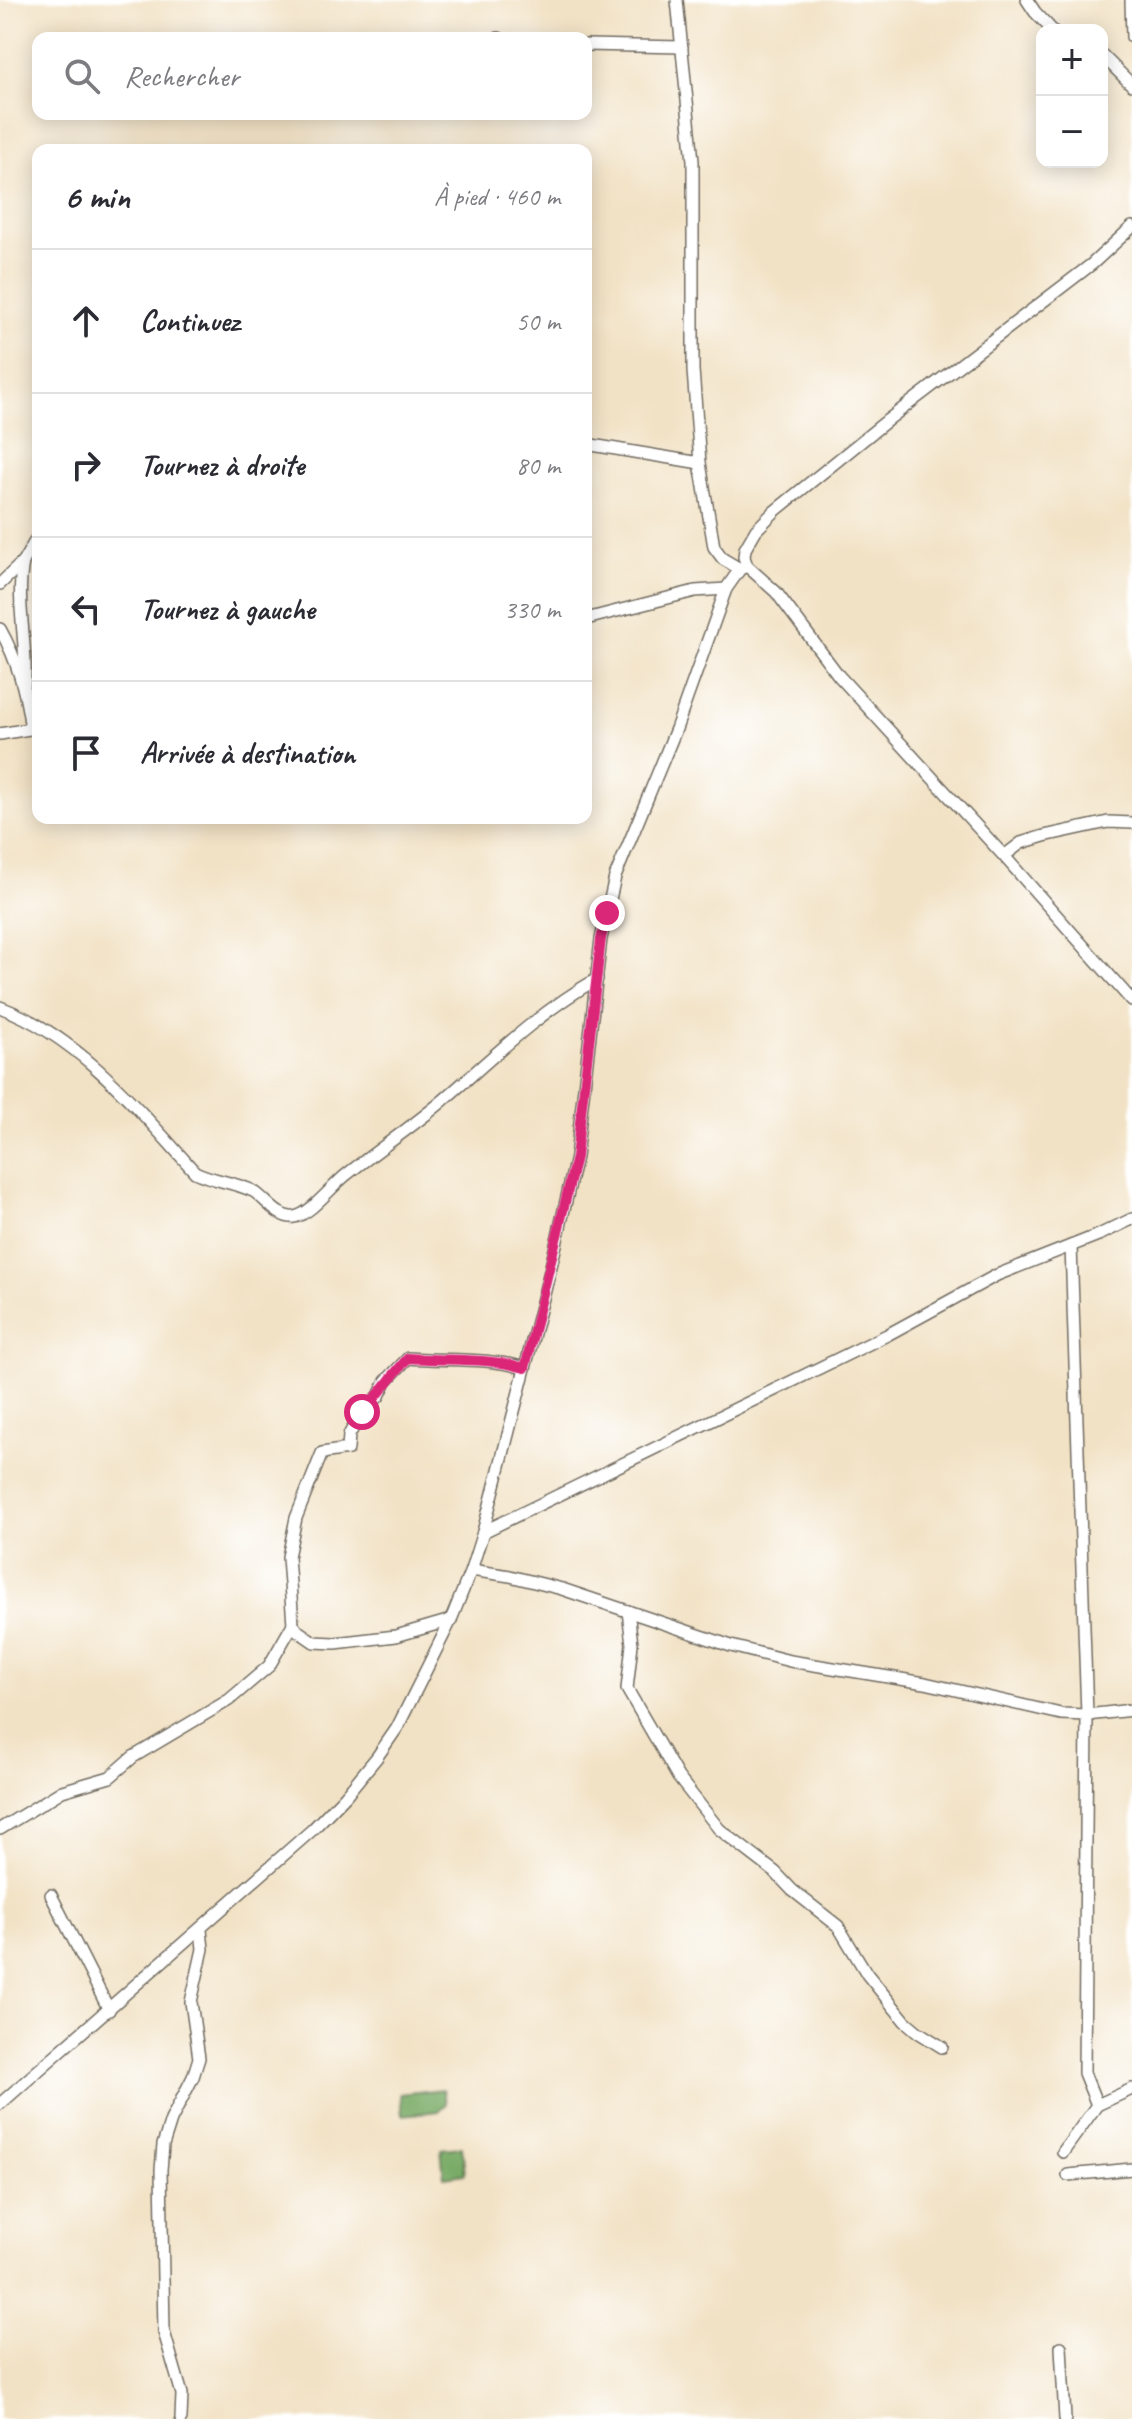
<!DOCTYPE html>
<html lang="fr">
<head>
<meta charset="utf-8">
<style>
  body { margin:0; font-family:Caveat,sans-serif; background:#f7f7f7; color:#2b2b33 }
  .controls { position:absolute; right:24px; top:24px; display:grid; overflow:hidden; border-radius:16px; box-shadow:0 4px 20px #0003 }
  .controls button { width:72px; height:72px; display:grid; place-items:center; padding:0; border:0; border-bottom:2px solid #e1e1e2; background:#fff; color:#2b2b33; font:40px sans-serif }
  .stop { position:absolute; width:24px; height:24px; margin:-18px; border:6px solid #db2777; border-radius:50%; background:#fff }
  .stop.end { background:#db2777; border-color:#fff; box-shadow:0 2px 8px #0008 }
  .list { margin:0; padding:0; list-style:none }
  h2 { display:flex; justify-content:space-between; align-items:center; height:104px; margin:0; padding:0 32px; font-size:34px }
  h2 small { font-size:26px; font-weight:400; color:#7c7c81 }
  .list li { display:grid; grid-template-columns:52px 1fr auto; gap:24px; align-items:center; box-sizing:border-box; height:144px; padding:0 32px; border-top:2px solid #e1e1e2 }
  .list b { display:block; font-size:30px; white-space:nowrap }
  .list em { font-size:26px; font-style:normal; color:#7c7c81 }
  .icon { flex:none; width:44px; height:44px; fill:none; stroke:currentColor; stroke-width:2; stroke-linecap:round; stroke-linejoin:round }
  .map { position:relative; flex:none; width:1132px; height:2419px; overflow:hidden }
  .search { position:absolute; background:#fff; box-shadow:0 4px 20px #0003; left:32px; top:32px; width:560px; height:88px; display:flex; align-items:center; gap:20px; box-sizing:border-box; padding:0 28px; border-radius:16px; color:#7c7c81; font-size:30px }
  .panel { position:absolute; background:#fff; box-shadow:0 4px 20px #0003; left:32px; top:144px; width:560px; height:680px; border-radius:16px }
  .map>svg:first-child { display:block }
  .forest { fill:#78aa65; stroke:#526a48; stroke-width:2 }
  .lines { fill:none; stroke-linecap:round; stroke-linejoin:round }
  .minor-casing { stroke:#716b61; stroke-width:14 }
  .minor { stroke:#fff; stroke-width:11 }
  .route { stroke:#db2777; stroke-width:10 }
</style>
</head>
<body>
<div class="map">
<svg width="1132" height="2419" viewBox="0 0 1132 2419">
  <rect width="100%" height="100%" fill="#fff"/>
  <filter id="ink" filterUnits="userSpaceOnUse"><feTurbulence type="fractalNoise" baseFrequency=".0125" numOctaves="2"/><feDisplacementMap in="SourceGraphic" scale="16" xChannelSelector="R" yChannelSelector="G"/><feConvolveMatrix kernelMatrix="1 2 1 2 8 2 1 2 1" color-interpolation-filters="sRGB"/></filter>
  <filter id="wash" filterUnits="userSpaceOnUse"><feTurbulence type="fractalNoise" baseFrequency=".006" numOctaves="4" result="noise"/><feDisplacementMap in="SourceGraphic" scale="32" xChannelSelector="R" yChannelSelector="G"/><feGaussianBlur stdDeviation="1.8" result="paint"/><feColorMatrix in="noise" values="0 0 0 0 0 0 0 0 0 0 0 0 0 0 0 0 0 1.4 0 .05"/><feComposite in="paint" operator="in"/></filter>
  <g filter="url(#wash)">
    <rect width="100%" height="100%" fill="#f2e2c5"/>
    <g class="forest">
      <polygon points="443,2089 445,2104 439,2111 402,2115 400,2094"/>
      <polygon points="462,2147 465,2174 444,2177 441,2149"/>
    </g>
  </g>
  <g filter="url(#ink)">
    <g class="lines">
      <defs>
        <g id="minor">
          <polyline points="677,0 693,161 693,370 700,463 714,547 723,559 740,569"/>
          <polyline points="1027,0 1035,12 1052,30"/>
          <polyline points="1131,0 1132,37"/>
          <polyline points="498,38 499,38"/>
          <polyline points="586,45 682,47"/>
          <polyline points="1102,55 1132,85"/>
          <polyline points="1132,227 1092,264 889,419 775,511 756,530 745,549 744,557 747,566 776,592 839,676 1004,856 1132,1001"/>
          <polyline points="586,444 700,463"/>
          <path d="M23,562C15,605 29,647 24,690"/>
          <polyline points="0,584 23,562 38,536"/>
          <polyline points="586,619 695,591 726,589"/>
          <path d="M0,629C18,661 26,693 31,729"/>
          <polyline points="0,734 35,728"/>
          <polyline points="1004,856 1021,843 1044,836 1108,822 1132,823"/>
          <path d="M0,1007C80,1037 139,1110 195,1172C213,1181 234,1182 253,1191C265,1198 278,1219 294,1217C310,1215 332,1186 346,1175C376,1151 409,1129 439,1104C491,1059 536,1014 597,979"/>
          <polyline points="1071,1246 1087,1715 1084,2073 1097,2105"/>
          <polyline points="483,1532 887,1335 997,1275 1101,1234 1132,1219"/>
          <polyline points="471,1570 510,1576 562,1589 731,1646 790,1661 925,1683 1061,1714 1087,1715 1132,1710"/>
          <polyline points="628,1611 632,1644 627,1689 678,1777 719,1829 775,1872 792,1890 838,1926 867,1974 905,2021 918,2032 942,2047"/>
          <path d="M451,1620L396,1636L335,1643L314,1642L298,1631L293,1624L288,1557L296,1518L322,1453L348,1449L349,1435L362,1412L379,1396L386,1381L408,1358C447,1361 487,1357 525,1368"/>
          <polyline points="0,1829 62,1791 110,1777 133,1757 229,1700 269,1666 293,1624"/>
          <polyline points="51,1895 109,2010"/>
          <polyline points="0,2104 312,1830 345,1796 377,1757 397,1728 451,1620 471,1570 483,1532 550,1271 576,1157 601,939 615,877 676,729 726,589 740,569 747,566"/>
          <polyline points="1063,2152 1097,2105 1132,2089"/>
          <polyline points="1068,2175 1132,2169"/>
          <polyline points="1061,2347 1065,2419"/>
          <polyline points="181,2419 182,2394 164,2332 161,2170 163,2145 171,2120 193,2077 199,2058 191,2002 203,1949 201,1930"/>
        </g>
      </defs>
      <use href="#minor" class="minor-casing"/>
      <use href="#minor" class="minor"/>
    </g>
  </g>
  <g class="lines" filter="url(#ink)">
    <path class="route" d="M362,1412C380,1395 391,1376 408,1358C447,1361 487,1357 525,1368L576,1157L601,939L607,913"/>
  </g>
</svg>
<div class="controls">
<button>+</button>
<button>−</button>
</div>
<div class="stop" style="left:362px;top:1412px"></div>
<div class="stop end" style="left:607px;top:913px"></div>
<div class="search"><svg class="icon" aria-label="search" viewBox="0 0 24 24"><circle cx="10" cy="10" r="6"/><path d="M15 15l6 6"/></svg>Rechercher</div>
<section class="panel">
<h2>6 min<small>À pied · 460 m</small></h2>
<ul class="list">
<li><svg class="icon" aria-label="ahead" viewBox="0 0 24 24"><path d="M12 20V5M6 11l6-6 6 6"/></svg><div><b>Continuez</b></div><em>50 m</em></li>
<li><svg class="icon" aria-label="right" viewBox="0 0 24 24"><path d="M7 20v-9h11M14 6l5 5-5 5"/></svg><div><b>Tournez à droite</b></div><em>80 m</em></li>
<li><svg class="icon" aria-label="left" viewBox="0 0 24 24"><path d="M17 20v-9H6M10 6l-5 5 5 5"/></svg><div><b>Tournez à gauche</b></div><em>330 m</em></li>
<li><svg class="icon" aria-label="arrive" viewBox="0 0 24 24"><path d="M6 21V4h12l-3 4 3 4H6"/></svg><div><b>Arrivée à destination</b></div></li>
</ul>
</section>
</div>
</body>
</html>
